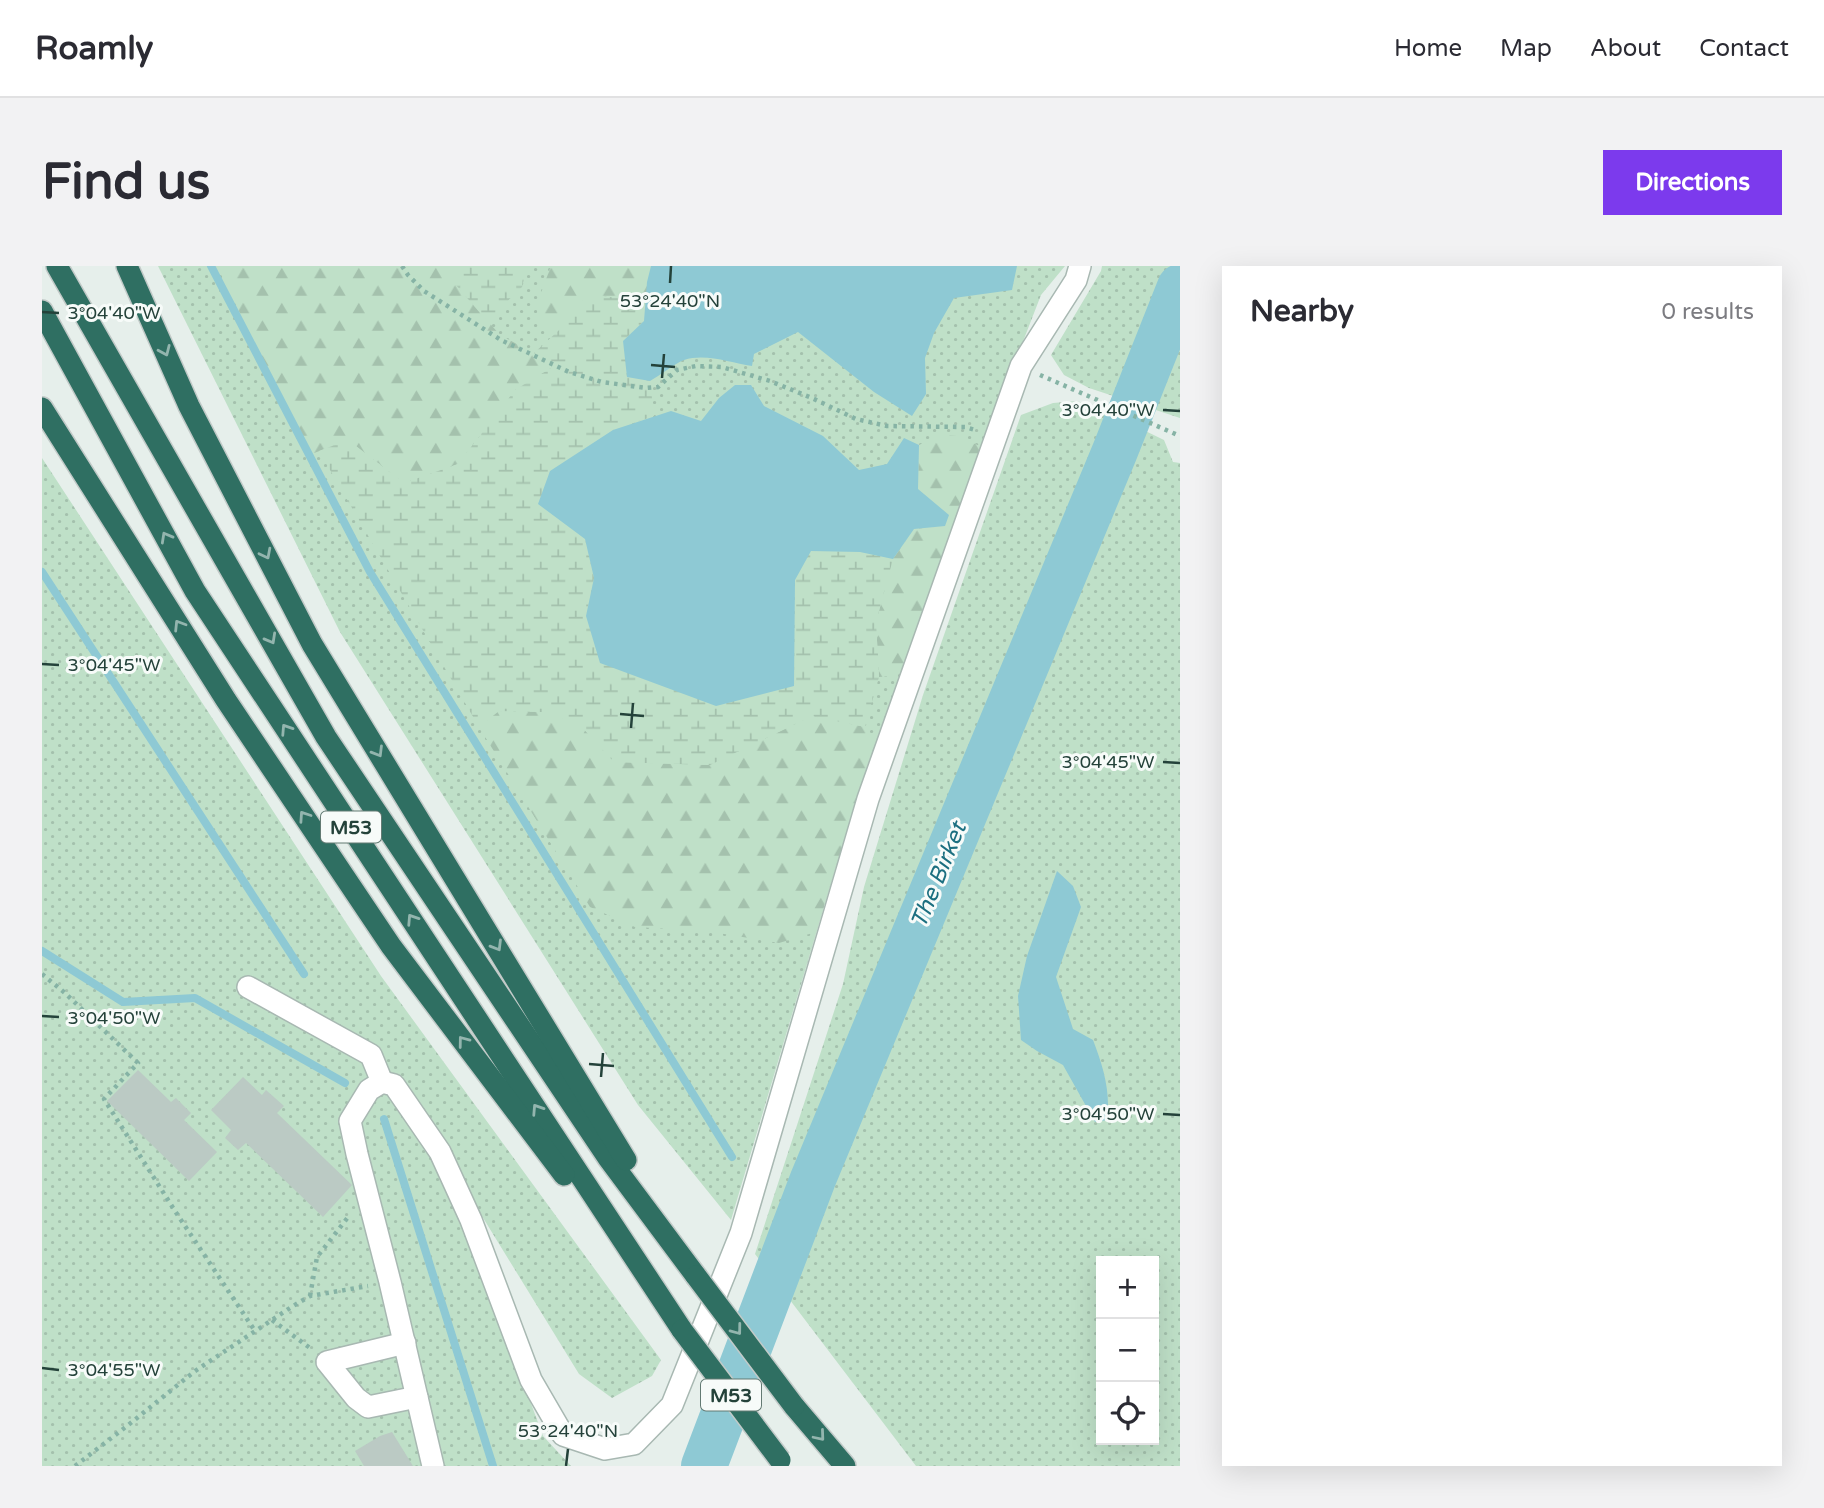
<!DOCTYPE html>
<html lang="en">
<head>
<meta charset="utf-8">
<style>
  body { margin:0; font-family:"Varela Round",sans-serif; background:#f2f2f3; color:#2b2b33 }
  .controls { position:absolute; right:21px; bottom:21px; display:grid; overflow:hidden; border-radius:0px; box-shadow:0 7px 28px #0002 }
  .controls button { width:63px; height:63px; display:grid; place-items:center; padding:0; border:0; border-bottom:2px solid #e1e1e2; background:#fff; color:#2b2b33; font:35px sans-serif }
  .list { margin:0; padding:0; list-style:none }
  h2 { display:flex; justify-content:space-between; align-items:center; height:91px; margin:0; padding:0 28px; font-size:30px }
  h2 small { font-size:23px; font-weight:400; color:#7c7c81 }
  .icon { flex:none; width:38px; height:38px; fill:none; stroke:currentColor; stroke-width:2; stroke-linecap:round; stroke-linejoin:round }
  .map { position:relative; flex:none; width:1138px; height:1200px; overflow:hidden; border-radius:0px }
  header { display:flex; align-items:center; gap:42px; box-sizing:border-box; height:98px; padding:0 35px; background:#fff; border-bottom:2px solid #e1e1e2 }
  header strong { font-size:33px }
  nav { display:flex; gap:38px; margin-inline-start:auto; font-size:24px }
  .intro { display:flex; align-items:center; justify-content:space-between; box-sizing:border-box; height:168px; padding:0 42px }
  h1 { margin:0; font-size:49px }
  .button { padding:18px 32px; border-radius:0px; background:#7c3aed; color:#fff; font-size:24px; font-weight:700 }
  main { display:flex; gap:42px; padding:0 42px }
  aside { flex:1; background:#fff; border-radius:0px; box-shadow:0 7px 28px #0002 }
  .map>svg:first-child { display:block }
  .grass { fill:url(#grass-dots); fill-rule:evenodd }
  .forest { fill:url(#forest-firs) }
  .wetland { fill:url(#wetland-marsh) }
  .water { fill:#8ec9d4 }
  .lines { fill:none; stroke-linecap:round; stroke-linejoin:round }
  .stream { stroke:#8ec9d4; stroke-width:8 }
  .river { stroke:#8ec9d4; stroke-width:46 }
  .building { fill:#bbcac4 }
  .minor-casing { stroke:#a8b8b2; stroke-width:24 }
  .highway-casing { stroke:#c2cac8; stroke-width:24 }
  .path { stroke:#86b3a5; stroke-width:4.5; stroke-dasharray:3.5 5; stroke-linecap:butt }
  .minor { stroke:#fff; stroke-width:21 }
  .highway { stroke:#2f6f62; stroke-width:21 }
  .highway-bridge-casing { stroke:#c2cac8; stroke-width:24; stroke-linecap:butt }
  .highway-bridge { stroke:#2f6f62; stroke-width:21 }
  .oneway { stroke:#93b5ae }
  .ticks { fill:none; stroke:#24423a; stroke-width:2.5 }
  .labels { text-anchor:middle; stroke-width:6; stroke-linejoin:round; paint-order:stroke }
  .shield { fill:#f7fbf9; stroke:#637a73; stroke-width:2 }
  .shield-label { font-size:19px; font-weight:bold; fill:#24423a }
  .water-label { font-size:23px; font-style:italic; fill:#1c6f80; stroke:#f7fbf9 }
  .ticks-label { font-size:18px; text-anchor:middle; fill:#24423a; stroke:#f7fbf9; stroke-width:6; stroke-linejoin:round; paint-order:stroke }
</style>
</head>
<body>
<header>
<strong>Roamly</strong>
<nav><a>Home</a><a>Map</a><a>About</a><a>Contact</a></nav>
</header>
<div class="intro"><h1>Find us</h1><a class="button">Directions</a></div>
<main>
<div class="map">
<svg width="1138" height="1200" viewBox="0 0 1138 1200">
  <defs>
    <pattern id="grass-dots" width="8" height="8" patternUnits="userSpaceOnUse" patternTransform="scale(1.75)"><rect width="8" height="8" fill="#bfe0c8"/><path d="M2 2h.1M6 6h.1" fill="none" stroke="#a4c1ad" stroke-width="1.8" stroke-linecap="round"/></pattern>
    <pattern id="forest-firs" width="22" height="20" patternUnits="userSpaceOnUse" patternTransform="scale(1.75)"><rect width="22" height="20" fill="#bfe0c8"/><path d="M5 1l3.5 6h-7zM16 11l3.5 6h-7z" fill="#a4c1ad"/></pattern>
    <pattern id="wetland-marsh" width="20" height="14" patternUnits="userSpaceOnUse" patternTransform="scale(1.75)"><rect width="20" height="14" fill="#bfe0c8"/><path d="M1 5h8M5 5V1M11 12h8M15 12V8" fill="none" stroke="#a4c1ad"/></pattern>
  </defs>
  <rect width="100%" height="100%" fill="#e6efeb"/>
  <g class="grass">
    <polygon points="116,0 1023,0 999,29 921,230 795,597 689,954 596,839 298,366"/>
    <polygon points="1060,0 1138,0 1138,152 1047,122 1022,109 1009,89 1059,5"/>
    <path d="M1035,135L1056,142L1122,174L1131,196L1138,197V1200H874L713,988L801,718L822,621L881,429L979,149L1011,137ZM1059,995H1112V1174H1059Z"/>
    <polygon points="0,192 339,710 619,1094 610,1110 570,1132 537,1108 389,867 501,1170 529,1200 0,1200"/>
  </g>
  <g class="forest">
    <polygon points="175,0 416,0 414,19 458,69 514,99 473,124 416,198 362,217 306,174 267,189"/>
    <polygon points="509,0 609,0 604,34 555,30 513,69 499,61 494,40"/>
    <polygon points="897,169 915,170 940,181 921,230 863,397 850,410 837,411 834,356 851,293 872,263 903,260 876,223 877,179"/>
    <polygon points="456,445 501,446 538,459 572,496 668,499 770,450 823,461 836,478 795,597 774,666 737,677 664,665 593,661 548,641 437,461"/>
  </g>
  <g class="wetland">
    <polygon points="416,0 485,0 480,21 445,55 414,19"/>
    <polygon points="555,30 604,34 602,55 581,75 585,111 608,115 612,150 571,164 543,273 552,312 544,350 752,420 753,314 769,285 818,286 851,293 834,356 837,411 823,461 770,450 668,499 572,496 538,459 500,446 457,445 437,461 277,185 306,174 362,217 416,198 473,124 514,99 492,87 527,55 528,39"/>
  </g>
  <g class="water">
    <path d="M609,0H975L970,24L912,32L892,67L883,92L884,128L870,150L832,126L756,66L712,88L710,100C689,97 664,87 642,94C632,98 617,110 608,115L585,111L581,75L602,55L605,16Z"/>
    <polygon points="693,119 709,119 722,140 781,170 817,204 845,198 862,172 877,179 876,223 907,249 903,260 872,263 851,293 818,286 769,285 753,314 752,420 674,440 558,397 544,350 552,312 543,273 496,238 508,205 571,164 629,145 659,155 677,132"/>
    <path d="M1015,605L1031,620L1039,641L1014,711L1031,763L1051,774C1061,800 1069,826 1065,854L1053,856L1021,799L995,785L979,774L976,730L985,690Z"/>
  </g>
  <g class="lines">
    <g class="stream">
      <polyline points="169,0 328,306 690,891"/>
      <polyline points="0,306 262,708"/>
      <polyline points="0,685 81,736 153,732 303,817"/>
      <polyline points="342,853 451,1200"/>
      <polyline points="753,908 771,913"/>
    </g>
    <polyline class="river" points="662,1200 771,913 1073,185 1138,21"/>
  </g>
  <g class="building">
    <polygon points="96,804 129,836 134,832 149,847 142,854 175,886 147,915 65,835"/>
    <polygon points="201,811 220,829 224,824 242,840 235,847 310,919 281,951 204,877 196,884 183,872 189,864 169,844"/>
    <polygon points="350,1166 371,1200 322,1200 313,1185 338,1170"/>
  </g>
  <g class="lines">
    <defs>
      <g id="minor">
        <polyline points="206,721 329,789 340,816"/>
        <polyline points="363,1077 285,1096 314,1132 326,1141 375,1131"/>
        <polyline points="391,1200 348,1016 315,888 308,855 327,824 340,816 352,819 398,886 429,954 489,1114 521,1169 563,1183 592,1178 630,1139 699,967 826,533 979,100 1034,14 1038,0"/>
      </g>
      <g id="highway">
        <polyline points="15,0 284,471 566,892 654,1010"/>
        <polyline points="85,0 147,140 270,378 584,894"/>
        <polyline points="0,45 153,325 640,1064"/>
        <polyline points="0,142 184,434 349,680 522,909"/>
        <polyline points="752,1140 803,1200"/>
      </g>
    </defs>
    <use href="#minor" class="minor-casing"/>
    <use href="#highway" class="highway-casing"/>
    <g class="path">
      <polyline points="360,0 366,9 382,25 459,74 527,106 560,116 604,122 616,121 635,104 654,100 680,101 728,115 770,132 814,153 845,160 923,161 933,164"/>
      <polyline points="998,109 1138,170"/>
      <polyline points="0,708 23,727 96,797 62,833 133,945 213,1065"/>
      <polyline points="268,1030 275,991 307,950"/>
      <polyline points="230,1054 268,1082"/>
      <polyline points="33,1200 85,1160 153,1105 251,1040 268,1030 326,1020"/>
    </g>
    <use href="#minor" class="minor"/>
    <use href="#highway" class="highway"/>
    <defs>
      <g id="highway-bridge">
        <polyline points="654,1010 752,1140"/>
        <polyline points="640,1064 738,1194"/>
      </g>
    </defs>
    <use href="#highway-bridge" class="highway-bridge-casing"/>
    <use href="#highway-bridge" class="highway-bridge"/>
  </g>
  <defs><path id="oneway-chevron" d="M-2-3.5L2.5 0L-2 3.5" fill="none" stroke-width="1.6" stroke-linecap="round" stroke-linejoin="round" transform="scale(1.75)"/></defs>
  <g class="oneway">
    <use href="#oneway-chevron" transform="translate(123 85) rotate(66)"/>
    <use href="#oneway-chevron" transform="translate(124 271) rotate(-119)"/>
    <use href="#oneway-chevron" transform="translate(224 288) rotate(63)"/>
    <use href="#oneway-chevron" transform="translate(137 359) rotate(-122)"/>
    <use href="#oneway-chevron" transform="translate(229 373) rotate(61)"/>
    <use href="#oneway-chevron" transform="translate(244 463) rotate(-123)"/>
    <use href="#oneway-chevron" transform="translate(336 486) rotate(59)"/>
    <use href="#oneway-chevron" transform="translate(262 550) rotate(-124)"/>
    <use href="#oneway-chevron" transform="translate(370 653) rotate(-123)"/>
    <use href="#oneway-chevron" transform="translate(455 680) rotate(59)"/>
    <use href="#oneway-chevron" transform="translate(421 775) rotate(-127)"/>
    <use href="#oneway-chevron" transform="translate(495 843) rotate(-123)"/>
    <use href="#oneway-chevron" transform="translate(695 1064) rotate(53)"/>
    <use href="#oneway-chevron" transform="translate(778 1170) rotate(50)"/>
  </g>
  <path class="ticks" d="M628,17L629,0M0,46L17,47M609,99L633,101M620,112L622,88M1121,144L1138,145M0,398L17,399M578,448L602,450M589,462L591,437M1121,496L1138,497M0,750L17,751M547,798L572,800M559,811L561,787M1121,848L1138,849M0,1102L17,1104M524,1200L526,1183"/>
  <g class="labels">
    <g class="shield">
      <rect x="279" y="545.5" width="60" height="31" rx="5"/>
      <rect x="659" y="1113.5" width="60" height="31" rx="5"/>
    </g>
    <g class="shield-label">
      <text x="309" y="568">M53</text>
      <text x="689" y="1136">M53</text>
    </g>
    <g class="water-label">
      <text transform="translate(896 609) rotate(-68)" y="8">The Birket</text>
    </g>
  </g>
  <g class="ticks-label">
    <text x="628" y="41">53°24'40"N</text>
    <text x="72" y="53">3°04'40"W</text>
    <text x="1066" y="150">3°04'40"W</text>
    <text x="72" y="405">3°04'45"W</text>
    <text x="1066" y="502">3°04'45"W</text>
    <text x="72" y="758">3°04'50"W</text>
    <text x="1066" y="854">3°04'50"W</text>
    <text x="72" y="1110">3°04'55"W</text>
    <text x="526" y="1171">53°24'40"N</text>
  </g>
</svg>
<div class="controls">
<button>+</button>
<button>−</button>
<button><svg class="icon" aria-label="locate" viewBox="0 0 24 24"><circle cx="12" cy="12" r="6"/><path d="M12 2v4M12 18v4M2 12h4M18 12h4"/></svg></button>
</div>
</div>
<aside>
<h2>Nearby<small>0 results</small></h2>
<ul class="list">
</ul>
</aside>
</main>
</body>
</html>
